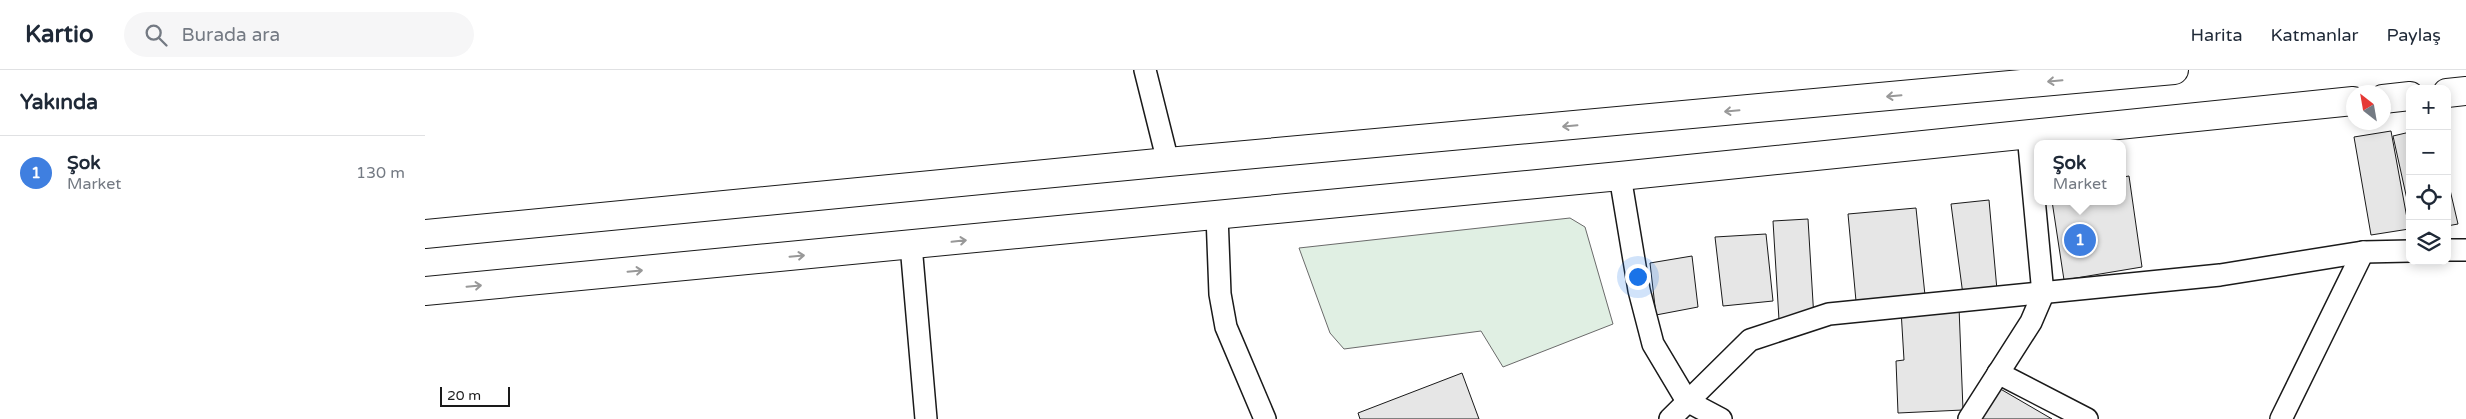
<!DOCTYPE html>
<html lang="tr">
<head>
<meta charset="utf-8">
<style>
  body { margin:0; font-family:"Varela Round",sans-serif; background:#f6f6f7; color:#1f2937 }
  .controls { position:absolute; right:15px; top:15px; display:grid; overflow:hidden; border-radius:10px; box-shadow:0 2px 12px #0003 }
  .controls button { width:45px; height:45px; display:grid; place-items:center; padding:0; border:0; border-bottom:1px solid #e0e1e3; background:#fff; color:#1f2937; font:25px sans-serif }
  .compass { position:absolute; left:1921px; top:15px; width:45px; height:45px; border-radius:50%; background:#fff; box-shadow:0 2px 12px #0003; rotate:329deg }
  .scale { position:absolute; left:15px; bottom:12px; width:70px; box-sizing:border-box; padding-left:5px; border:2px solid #1a1a1a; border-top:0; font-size:14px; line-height:18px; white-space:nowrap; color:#1a1a1a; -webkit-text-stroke:4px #fff; paint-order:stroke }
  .you { position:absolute; left:1212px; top:206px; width:18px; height:18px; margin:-12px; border:4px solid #fff; border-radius:50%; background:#1a73e8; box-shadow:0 0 0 8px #1a73e833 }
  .badge { display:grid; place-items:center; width:32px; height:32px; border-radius:50%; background:#c62828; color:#fff; font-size:16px; font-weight:700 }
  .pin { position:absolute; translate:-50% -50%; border:2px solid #fff; box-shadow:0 1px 5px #0006 }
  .popup { position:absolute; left:1609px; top:70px; width:92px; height:65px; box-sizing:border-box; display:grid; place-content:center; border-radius:10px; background:#fff; filter:drop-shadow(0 1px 4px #0005); font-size:16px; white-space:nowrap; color:#747a83 }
  .popup b { font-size:19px; color:#1f2937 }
  .popup::after { content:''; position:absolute; left:50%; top:100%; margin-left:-10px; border:10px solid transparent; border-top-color:#fff }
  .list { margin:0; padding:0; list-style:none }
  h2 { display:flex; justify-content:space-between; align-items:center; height:65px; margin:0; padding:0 20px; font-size:21px }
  h2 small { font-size:16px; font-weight:400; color:#747a83 }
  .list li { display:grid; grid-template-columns:32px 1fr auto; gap:15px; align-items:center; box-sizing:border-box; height:75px; padding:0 20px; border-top:1px solid #e0e1e3 }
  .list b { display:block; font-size:19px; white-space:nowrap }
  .list p { margin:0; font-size:16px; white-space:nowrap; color:#747a83 }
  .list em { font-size:16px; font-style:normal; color:#747a83 }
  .icon { flex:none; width:28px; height:28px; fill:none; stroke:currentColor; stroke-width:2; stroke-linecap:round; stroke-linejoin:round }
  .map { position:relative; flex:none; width:2041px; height:349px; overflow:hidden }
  header { display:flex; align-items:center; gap:30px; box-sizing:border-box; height:70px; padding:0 25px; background:#fff; border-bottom:1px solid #e0e1e3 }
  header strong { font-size:24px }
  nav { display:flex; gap:28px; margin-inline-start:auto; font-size:18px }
  .search { width:350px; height:45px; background:#f6f6f7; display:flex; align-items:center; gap:12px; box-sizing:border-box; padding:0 18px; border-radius:28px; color:#747a83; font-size:19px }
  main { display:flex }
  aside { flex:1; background:#fff }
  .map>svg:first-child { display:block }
  .green { fill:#e0efe3; stroke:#6a6a6a }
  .building { fill:#e6e6e6; stroke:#1a1a1a }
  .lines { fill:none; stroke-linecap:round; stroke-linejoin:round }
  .street-casing { stroke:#1a1a1a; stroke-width:24 }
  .highway-casing { stroke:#1a1a1a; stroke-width:30 }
  .street { stroke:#fff; stroke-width:21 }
  .highway { stroke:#fff; stroke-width:28 }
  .oneway { stroke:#989898 }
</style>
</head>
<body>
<header>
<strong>Kartio</strong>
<div class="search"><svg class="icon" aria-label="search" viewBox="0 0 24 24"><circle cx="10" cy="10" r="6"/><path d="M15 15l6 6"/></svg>Burada ara</div>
<nav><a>Harita</a><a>Katmanlar</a><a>Paylaş</a></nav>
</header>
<main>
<aside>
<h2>Yakında<small></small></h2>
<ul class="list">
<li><span class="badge" style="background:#3f7fe0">1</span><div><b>Şok</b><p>Market</p></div><em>130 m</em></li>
</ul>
</aside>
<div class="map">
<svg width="2041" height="349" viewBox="0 0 2041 349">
  <rect width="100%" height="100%" fill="#fff"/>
  <polygon class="green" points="1145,148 1160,157 1188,254 1078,297 1056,261 919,279 905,263 874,178"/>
  <g class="building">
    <polygon points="1966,61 1984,159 1946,165 1929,67"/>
    <polygon points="1985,62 1985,143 1968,66"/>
    <polygon points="1704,106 1717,197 1639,210 1627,131 1698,131 1698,107"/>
    <polygon points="2022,107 2033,154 2022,156"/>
    <polygon points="1564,130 1572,220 1538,225 1526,134"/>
    <polygon points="1491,138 1501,235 1432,242 1423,144"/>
    <polygon points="1383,149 1389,249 1354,250 1348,151"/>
    <polygon points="1341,164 1348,231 1298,236 1290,167"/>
    <polygon points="1267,186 1273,237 1231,245 1225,193"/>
    <polygon points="1534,237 1538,340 1473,343 1471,291 1479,290 1476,240"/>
    <polygon points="1037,303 1054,349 935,349 933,343"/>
    <polygon points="1572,317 1627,349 1554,349"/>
  </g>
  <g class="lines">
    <defs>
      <g id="street">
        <polyline points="720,0 743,92"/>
        <polyline points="1195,106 1214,220 1228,274 1262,331 1296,349"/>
        <polyline points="792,145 795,224 801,257 840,349"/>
        <polyline points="486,175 501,349"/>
        <polyline points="2022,180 2041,180"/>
        <polyline points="1573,303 1662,349"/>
        <polyline points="1245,349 1325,270 1404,244 1795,205 1938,182 1985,181"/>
        <polyline points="1544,349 1606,252 1618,224 1603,64"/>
        <polyline points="1856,349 1938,182"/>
      </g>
      <g id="highway">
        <polyline points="2022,23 2041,21"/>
        <polyline points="1958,29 1985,26"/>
        <polyline points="0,164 743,92 1749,0"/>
        <polyline points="0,221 1195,106 1928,31"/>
      </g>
    </defs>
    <use href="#street" class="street-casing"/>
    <use href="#highway" class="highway-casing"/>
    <use href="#street" class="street"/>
    <use href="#highway" class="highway"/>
  </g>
  <defs><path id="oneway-shaft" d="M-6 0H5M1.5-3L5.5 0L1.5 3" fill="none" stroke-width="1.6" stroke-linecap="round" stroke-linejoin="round" transform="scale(1.25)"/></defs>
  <g class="oneway">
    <use href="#oneway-shaft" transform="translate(1630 11) rotate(175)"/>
    <use href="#oneway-shaft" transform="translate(1469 26) rotate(175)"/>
    <use href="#oneway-shaft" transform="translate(1307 41) rotate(175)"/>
    <use href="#oneway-shaft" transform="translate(1145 56) rotate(175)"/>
    <use href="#oneway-shaft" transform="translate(534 171) rotate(-6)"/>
    <use href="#oneway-shaft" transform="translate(372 186) rotate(-5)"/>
    <use href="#oneway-shaft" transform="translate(210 201) rotate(-5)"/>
    <use href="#oneway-shaft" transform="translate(49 216) rotate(-5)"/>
  </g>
</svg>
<div class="controls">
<button>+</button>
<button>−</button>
<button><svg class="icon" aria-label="locate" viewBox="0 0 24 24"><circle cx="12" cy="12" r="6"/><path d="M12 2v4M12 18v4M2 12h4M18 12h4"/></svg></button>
<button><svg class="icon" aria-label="layers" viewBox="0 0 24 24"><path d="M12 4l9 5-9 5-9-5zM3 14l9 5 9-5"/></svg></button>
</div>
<svg class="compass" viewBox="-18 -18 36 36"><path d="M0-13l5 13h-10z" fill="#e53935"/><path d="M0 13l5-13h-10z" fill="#747a83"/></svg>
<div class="scale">20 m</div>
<div class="you"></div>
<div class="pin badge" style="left:1655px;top:170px;background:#3f7fe0">1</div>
<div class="popup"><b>Şok</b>Market</div>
</div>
</main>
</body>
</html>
